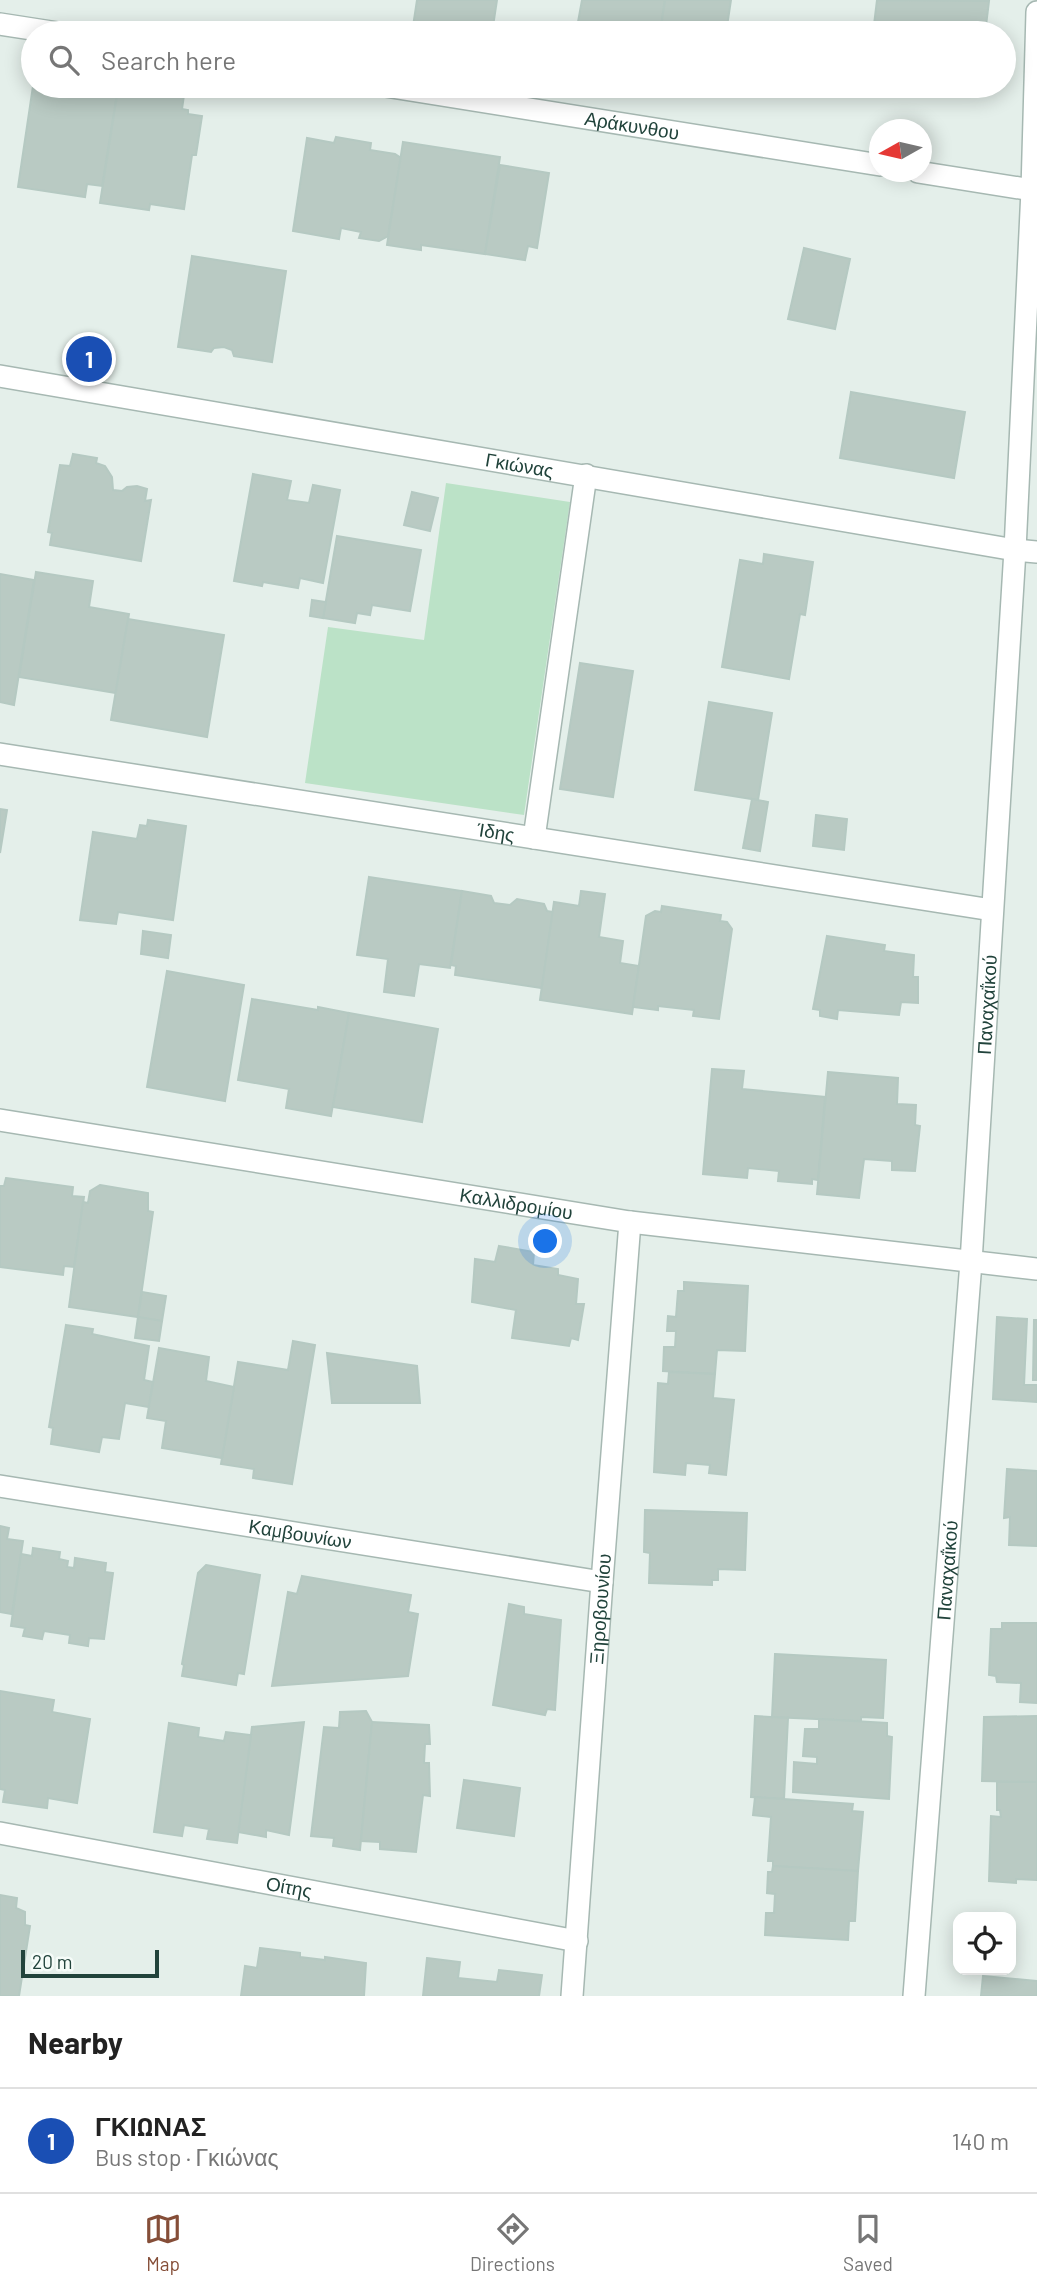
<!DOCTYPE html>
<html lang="en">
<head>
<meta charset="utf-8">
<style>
  body { margin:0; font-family:Barlow,sans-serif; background:#f6f6f6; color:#222 }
  .controls { position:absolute; right:21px; bottom:21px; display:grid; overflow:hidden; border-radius:14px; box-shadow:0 4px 18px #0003 }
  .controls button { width:63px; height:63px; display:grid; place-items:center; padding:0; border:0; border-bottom:2px solid #e0e0e0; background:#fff; color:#222; font:35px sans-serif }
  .compass { position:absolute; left:869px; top:119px; width:63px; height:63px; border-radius:50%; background:#fff; box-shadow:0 4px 18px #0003; rotate:262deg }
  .scale { position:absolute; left:21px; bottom:18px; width:138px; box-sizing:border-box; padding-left:7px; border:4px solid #21433b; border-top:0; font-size:19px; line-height:24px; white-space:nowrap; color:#21433b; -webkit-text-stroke:5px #f5fbf8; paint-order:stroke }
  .you { position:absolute; left:546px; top:1242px; width:24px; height:24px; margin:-18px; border:5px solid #fff; border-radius:50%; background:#1a73e8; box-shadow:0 0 0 10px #1a73e833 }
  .badge { display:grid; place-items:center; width:46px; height:46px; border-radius:50%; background:#854e38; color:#fff; font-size:23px; font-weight:700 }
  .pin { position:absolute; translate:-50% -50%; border:4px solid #fff; box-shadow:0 2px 7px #0006 }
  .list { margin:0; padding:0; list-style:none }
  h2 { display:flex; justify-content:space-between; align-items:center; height:91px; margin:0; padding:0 28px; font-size:30px }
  h2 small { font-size:23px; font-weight:400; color:#767676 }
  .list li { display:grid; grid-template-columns:46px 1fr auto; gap:21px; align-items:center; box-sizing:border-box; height:105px; padding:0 28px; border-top:2px solid #e0e0e0 }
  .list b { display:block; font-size:26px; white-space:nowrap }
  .list p { margin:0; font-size:23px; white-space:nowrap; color:#767676 }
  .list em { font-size:23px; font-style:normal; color:#767676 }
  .icon { flex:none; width:38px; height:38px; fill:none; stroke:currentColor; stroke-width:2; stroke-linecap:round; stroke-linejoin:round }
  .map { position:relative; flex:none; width:1037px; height:1996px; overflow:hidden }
  .search { position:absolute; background:#fff; box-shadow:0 4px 18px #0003; left:21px; right:21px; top:21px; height:77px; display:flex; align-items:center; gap:18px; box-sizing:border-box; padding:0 24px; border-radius:38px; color:#767676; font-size:26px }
  .sheet { height:196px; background:#fff }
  nav { display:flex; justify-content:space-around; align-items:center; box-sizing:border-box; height:98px; border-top:2px solid #e0e0e0; background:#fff; font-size:19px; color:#767676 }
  nav a { display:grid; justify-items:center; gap:4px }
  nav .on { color:#854e38 }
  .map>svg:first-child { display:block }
  .green { fill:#bbe2c7 }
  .building { fill:#b9cac3; stroke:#b5c9c2; stroke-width:2 }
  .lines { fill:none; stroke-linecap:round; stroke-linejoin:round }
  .pedestrian-casing { stroke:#a6b8b2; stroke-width:24 }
  .minor-casing { stroke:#a6b8b2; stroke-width:24 }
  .pedestrian { stroke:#fff; stroke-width:21 }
  .minor { stroke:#fff; stroke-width:21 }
  .labels { text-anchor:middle; stroke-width:5; stroke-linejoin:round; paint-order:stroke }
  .street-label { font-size:19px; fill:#21433b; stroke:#f5fbf8 }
</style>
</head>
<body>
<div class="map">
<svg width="1037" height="1996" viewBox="0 0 1037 1996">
  <rect width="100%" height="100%" fill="#e4efea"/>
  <polygon class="green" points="446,483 570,502 524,815 305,783 328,627 424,640"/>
  <g class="building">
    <polygon points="417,0 497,0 492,33 412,33"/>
    <polygon points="582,0 665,0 660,33 576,33"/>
    <polygon points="665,0 731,0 726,33 660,33"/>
    <polygon points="877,0 989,1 986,26 992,27 992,33 873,33"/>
    <polygon points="33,86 98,86 118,89 102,186 87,184 85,197 18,187"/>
    <polygon points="118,89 161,96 162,91 184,95 182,109 188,110 188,114 202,116 196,155 192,155 184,209 150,204 149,210 100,203"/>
    <polygon points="336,137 371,143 370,150 395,154 401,158 388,236 379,241 359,238 361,232 341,228 339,239 293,231 307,138 334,143"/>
    <polygon points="403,142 500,157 485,254 421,245 421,250 387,245"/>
    <polygon points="500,165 549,173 537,248 528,246 525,260 485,254"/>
    <polygon points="804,248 850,259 835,329 788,319"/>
    <polygon points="192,256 286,271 272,362 234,356 232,350 224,347 214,348 211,352 178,347"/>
    <polygon points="851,392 965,412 954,478 840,458"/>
    <polygon points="73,454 97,458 96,463 105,466 112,477 113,490 122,491 127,487 137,486 147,489 145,501 151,500 141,561 50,545 52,533 48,532 60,465 70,466"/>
    <polygon points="253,474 291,481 287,500 309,503 313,485 340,490 323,583 300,578 298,588 263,582 262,586 234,581"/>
    <polygon points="412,492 438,498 430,531 404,525"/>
    <polygon points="337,536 421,550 410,611 372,605 370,615 357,613 355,623 323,618"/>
    <polygon points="764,554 813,562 805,615 800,614 789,679 722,667 740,560 763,564"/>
    <polygon points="36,572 93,581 89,607 129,614 116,693 19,677"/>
    <polygon points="0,574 34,580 14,705 0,702"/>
    <polygon points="312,600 326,602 323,618 310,616"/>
    <polygon points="128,619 224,635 207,737 111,720"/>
    <polygon points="580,663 633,671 613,797 560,789"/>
    <polygon points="709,702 772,713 758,800 695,790"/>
    <polygon points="752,799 768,802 760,851 743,848"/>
    <polygon points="0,809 7,810 0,853"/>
    <polygon points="816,815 847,819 844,850 813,846"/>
    <polygon points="148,820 186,826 173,920 118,912 116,924 80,920 93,832 137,839 140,825 147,826"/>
    <polygon points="369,877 462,891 450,968 419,964 414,996 384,992 388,959 357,955"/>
    <polygon points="462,891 491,896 494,903 510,905 517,899 544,904 547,911 553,912 542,988 455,975 456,966 451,965"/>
    <polygon points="581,891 605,894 599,937 623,941 620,963 639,966 632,1014 540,1000 554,902 579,906"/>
    <polygon points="662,906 721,915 720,921 727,922 732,929 719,1019 693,1016 694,1010 658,1006 658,1010 633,1007 646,916 655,911 661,912"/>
    <polygon points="143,931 171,935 168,958 141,954"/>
    <polygon points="827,936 885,945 884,951 914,955 913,977 918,977 918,1003 901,1002 899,1015 838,1010 837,1019 820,1016 820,1010 813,1009"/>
    <polygon points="167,971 244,985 225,1101 147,1087"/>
    <polygon points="252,999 318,1010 318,1007 349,1013 331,1116 286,1108 289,1089 238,1080"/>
    <polygon points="349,1013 438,1029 422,1122 333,1107"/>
    <polygon points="712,1069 744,1071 742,1089 825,1097 818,1180 812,1179 812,1184 778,1181 779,1171 748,1168 747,1178 703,1174"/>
    <polygon points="828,1072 898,1078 897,1104 916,1105 915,1125 920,1126 915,1171 892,1170 892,1161 864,1159 859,1198 817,1194"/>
    <polygon points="6,1178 73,1187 72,1196 84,1197 74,1267 64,1266 63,1275 0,1267 0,1186 4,1186"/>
    <polygon points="100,1185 148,1193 148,1211 153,1212 138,1317 69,1307 83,1202 88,1203 90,1191"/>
    <polygon points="499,1246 534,1252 533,1265 558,1269 558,1275 578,1279 576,1304 584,1304 578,1340 571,1338 569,1346 512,1338 516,1310 472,1302 475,1259 495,1262"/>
    <polygon points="684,1282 748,1286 745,1351 717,1350 715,1374 663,1371 664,1347 675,1347 676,1331 667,1331 668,1316 676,1317 678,1291 684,1291"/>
    <polygon points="142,1292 166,1296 162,1321 138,1317"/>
    <polygon points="138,1317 162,1321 159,1341 135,1338"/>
    <polygon points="997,1317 1027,1319 1024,1385 1037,1385 1037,1402 993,1399"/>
    <polygon points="1034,1320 1037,1320 1037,1380 1033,1380"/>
    <polygon points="66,1325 93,1329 92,1334 149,1346 144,1380 153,1382 149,1407 125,1403 119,1439 102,1437 99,1452 51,1444 53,1428 49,1427"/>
    <polygon points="293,1341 315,1345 292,1484 253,1478 254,1469 221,1464 238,1362 288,1370"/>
    <polygon points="159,1348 209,1357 206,1381 234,1387 222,1458 162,1448 166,1421 147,1418"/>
    <polygon points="327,1353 417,1366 420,1403 332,1403"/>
    <polygon points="669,1372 715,1374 713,1398 734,1400 726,1475 709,1473 710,1465 686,1463 685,1475 654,1472 658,1383 668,1384"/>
    <polygon points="1007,1469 1037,1471 1037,1546 1009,1545 1010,1517 1004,1518"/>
    <polygon points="645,1510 747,1513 745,1570 718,1569 718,1580 712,1580 712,1585 649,1583 650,1553 644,1552"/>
    <polygon points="0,1526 9,1528 7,1539 23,1541 12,1614 0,1612"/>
    <polygon points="33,1548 60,1552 59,1559 68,1561 67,1567 74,1568 75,1558 106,1563 105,1572 113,1573 104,1639 89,1638 88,1646 69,1643 70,1635 44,1631 42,1639 23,1636 25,1628 11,1626 21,1554 32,1556"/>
    <polygon points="206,1565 260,1575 244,1674 238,1673 236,1685 182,1676 184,1665 182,1664 198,1573"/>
    <polygon points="302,1576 411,1595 408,1612 418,1614 408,1676 272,1686 288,1592 297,1594"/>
    <polygon points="509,1604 524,1607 524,1614 561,1620 555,1710 547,1709 545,1715 493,1705"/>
    <polygon points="1002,1623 1037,1623 1037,1703 1020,1702 1021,1683 997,1682 996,1676 989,1675 991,1629 1002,1629"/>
    <polygon points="775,1654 886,1660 883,1718 861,1717 861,1721 772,1717"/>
    <polygon points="0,1691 54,1700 52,1712 90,1719 77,1803 48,1798 47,1808 3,1802 5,1790 0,1789"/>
    <polygon points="366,1711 372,1722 360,1850 333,1846 334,1838 311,1836 324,1727 339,1728 340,1712"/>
    <polygon points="755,1716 788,1718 784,1799 751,1797"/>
    <polygon points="1037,1716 1037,1782 982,1781 984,1717"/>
    <polygon points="819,1719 887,1723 887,1736 892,1737 889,1799 793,1792 794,1762 817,1764 817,1757 803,1756 805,1729 819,1729"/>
    <polygon points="304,1722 289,1835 266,1830 266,1837 238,1832 252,1727"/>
    <polygon points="372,1722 429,1725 430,1744 425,1744 424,1763 429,1763 430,1796 423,1795 416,1852 380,1849 380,1842 361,1841"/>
    <polygon points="169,1723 199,1728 198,1737 224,1741 226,1732 251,1735 237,1843 207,1839 209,1829 184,1825 182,1836 154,1832"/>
    <polygon points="464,1780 520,1788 514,1836 457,1828"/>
    <polygon points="997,1782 1037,1782 1037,1880 1016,1879 1016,1883 989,1881 991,1816 1001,1817 1000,1810 997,1810"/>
    <polygon points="755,1797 853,1804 852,1811 863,1812 858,1871 773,1866 773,1861 768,1861 771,1817 753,1815"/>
    <polygon points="773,1866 858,1871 855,1921 849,1921 848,1940 765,1935 766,1913 774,1913 775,1894 767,1893 768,1872 772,1872"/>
    <polygon points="0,1895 17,1898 16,1908 25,1912 25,1925 30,1926 19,1996 0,1996"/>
    <polygon points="260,1948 300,1953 300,1957 325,1960 325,1957 366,1963 364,1996 241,1996 245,1966 257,1968"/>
    <polygon points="427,1958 460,1962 458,1978 497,1982 499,1970 542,1975 539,1996 423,1996"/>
    <polygon points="983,1976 1037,1981 1037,1996 981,1996"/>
  </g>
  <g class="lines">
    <defs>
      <polyline id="pedestrian" points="534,838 586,475"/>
      <g id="minor">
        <polyline points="0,24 58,33"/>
        <path id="s1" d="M385,86L880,165"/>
        <polyline points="918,172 1032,190"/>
        <path id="s2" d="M0,376L1015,550L1037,552"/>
        <path id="s3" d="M0,754L992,910"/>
        <path id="s4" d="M0,1120L630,1222L1037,1269"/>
        <path id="s5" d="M0,1486L602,1582"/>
        <path id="s6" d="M0,1833L577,1941"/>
        <path id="s7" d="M572,1996L602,1582L630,1222"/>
        <path id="s8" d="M914,1996L971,1262L1015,550L1032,190L1037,12"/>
      </g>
    </defs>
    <use href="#pedestrian" class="pedestrian-casing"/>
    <use href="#minor" class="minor-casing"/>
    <use href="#pedestrian" class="pedestrian"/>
    <use href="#minor" class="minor"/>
  </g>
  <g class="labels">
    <g class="street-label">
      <text dy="7" stroke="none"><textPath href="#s1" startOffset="250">Αράκυνθου</textPath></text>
      <text dy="7" stroke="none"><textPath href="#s2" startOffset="527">Γκιώνας</textPath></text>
      <text dy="7" stroke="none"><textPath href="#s3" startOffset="502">Ίδης</textPath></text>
      <text dy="7" stroke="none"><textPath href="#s8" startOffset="994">Παναχαΐκού</textPath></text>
      <text dy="7" stroke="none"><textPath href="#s4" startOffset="523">Καλλιδρομίου</textPath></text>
      <text dy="7" stroke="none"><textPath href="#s5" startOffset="304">Καμβουνίων</textPath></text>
      <text dy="7" stroke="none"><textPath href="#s8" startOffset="427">Παναχαΐκού</textPath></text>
      <text dy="7" stroke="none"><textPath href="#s7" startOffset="388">Ξηροβουνίου</textPath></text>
      <text dy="7" stroke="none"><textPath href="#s6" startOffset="294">Οίτης</textPath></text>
    </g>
  </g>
</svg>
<div class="controls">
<button><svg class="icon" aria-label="locate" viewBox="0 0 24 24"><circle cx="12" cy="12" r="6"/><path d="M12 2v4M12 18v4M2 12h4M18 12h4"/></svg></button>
</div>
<svg class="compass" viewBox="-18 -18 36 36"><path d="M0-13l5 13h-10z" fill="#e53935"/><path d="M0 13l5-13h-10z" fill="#767676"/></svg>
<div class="scale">20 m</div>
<div class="you"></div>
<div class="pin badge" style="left:89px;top:359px;background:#1a4fb4">1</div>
<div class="search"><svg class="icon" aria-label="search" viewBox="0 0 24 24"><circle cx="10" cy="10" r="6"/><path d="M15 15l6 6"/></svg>Search here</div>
</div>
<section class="sheet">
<h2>Nearby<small></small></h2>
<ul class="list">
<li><span class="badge" style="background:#1a4fb4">1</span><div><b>ΓΚΙΩΝΑΣ</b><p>Bus stop · Γκιώνας</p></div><em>140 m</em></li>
</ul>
</section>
<nav>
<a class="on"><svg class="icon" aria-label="map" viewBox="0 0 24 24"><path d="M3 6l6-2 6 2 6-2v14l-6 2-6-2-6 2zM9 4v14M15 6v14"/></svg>Map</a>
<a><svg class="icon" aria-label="directions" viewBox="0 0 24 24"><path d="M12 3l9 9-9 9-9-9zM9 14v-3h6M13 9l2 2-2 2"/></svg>Directions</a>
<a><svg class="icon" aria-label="saved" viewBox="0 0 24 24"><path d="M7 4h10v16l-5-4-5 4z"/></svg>Saved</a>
</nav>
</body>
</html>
